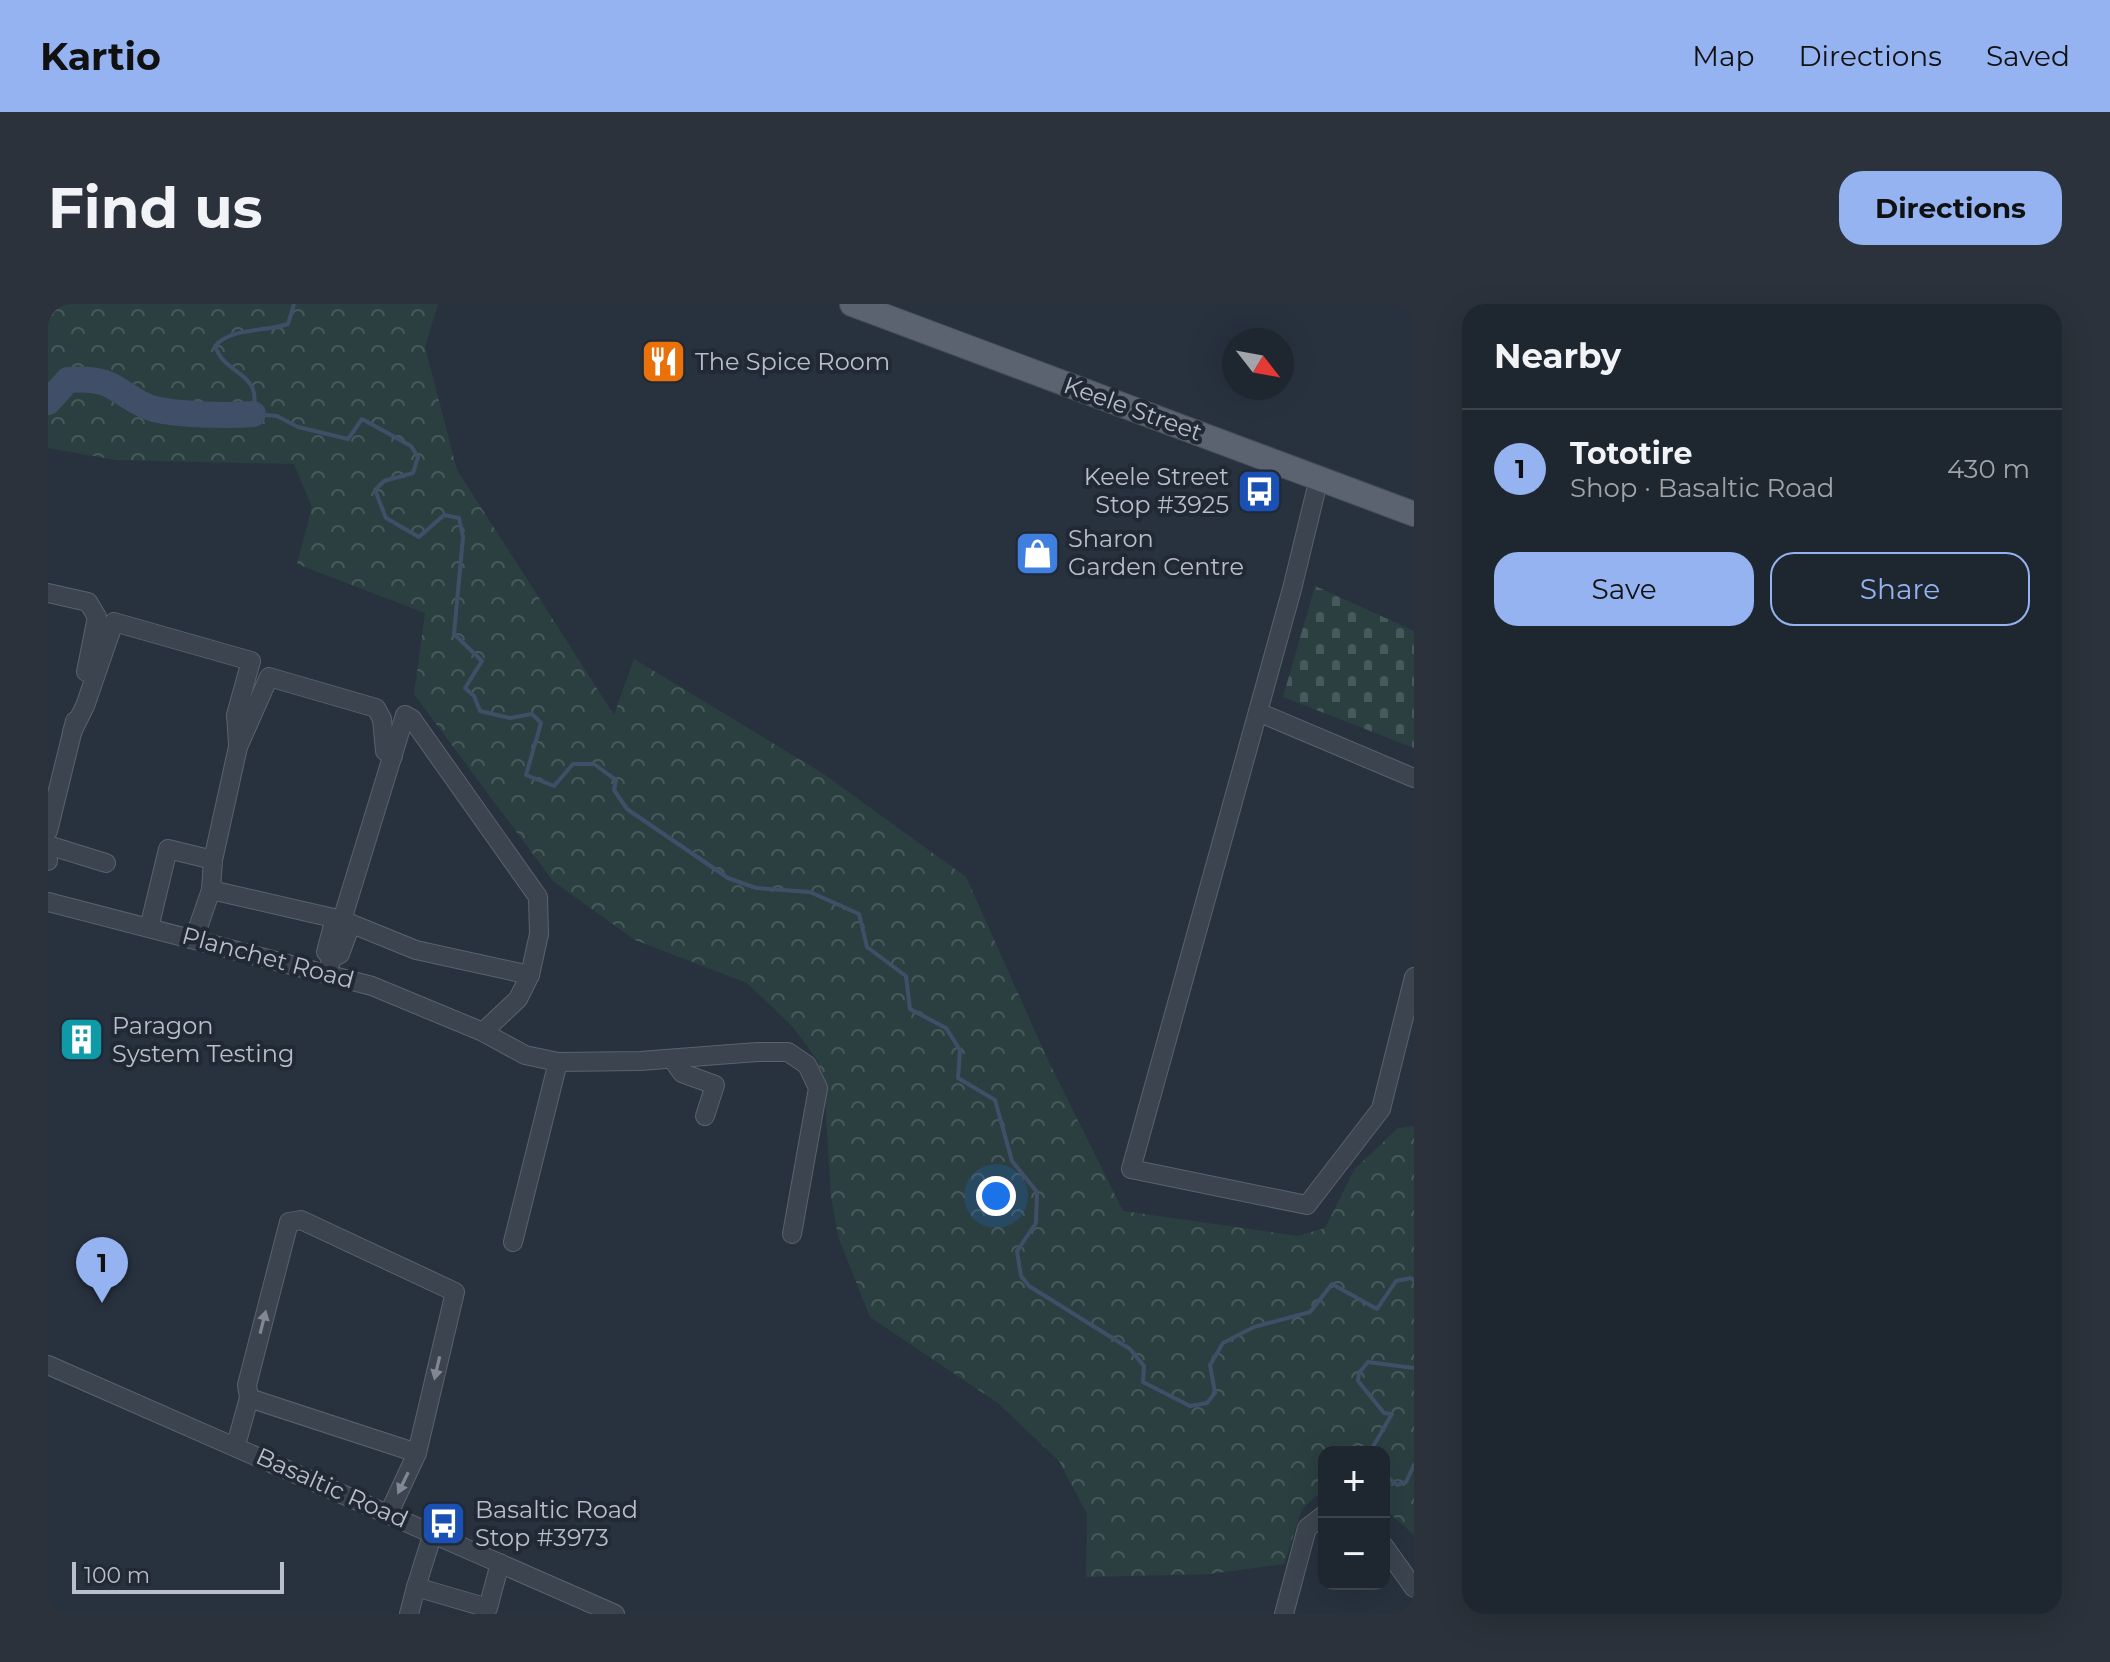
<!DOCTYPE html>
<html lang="en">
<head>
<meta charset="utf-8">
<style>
  body { margin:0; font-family:Montserrat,sans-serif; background:#2b323b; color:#f1f3f6 }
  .controls { position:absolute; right:24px; bottom:24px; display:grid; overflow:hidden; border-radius:16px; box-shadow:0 8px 32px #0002 }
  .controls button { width:72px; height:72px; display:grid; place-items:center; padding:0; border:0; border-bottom:2px solid #3c434b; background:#1e262f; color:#f1f3f6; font:40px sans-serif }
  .compass { position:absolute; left:1174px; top:24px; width:72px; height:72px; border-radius:50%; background:#1e262f; box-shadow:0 8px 32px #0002; rotate:121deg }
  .scale { position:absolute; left:24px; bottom:20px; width:212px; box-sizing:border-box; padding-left:8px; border:4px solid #b9bfca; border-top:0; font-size:22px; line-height:28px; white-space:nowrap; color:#b9bfca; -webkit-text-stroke:6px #212934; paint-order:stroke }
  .you { position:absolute; left:948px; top:892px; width:28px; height:28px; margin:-20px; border:6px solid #fff; border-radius:50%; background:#1a73e8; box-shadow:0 0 0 12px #1a73e833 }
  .badge { display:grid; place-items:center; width:52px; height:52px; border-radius:50%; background:#95b2f1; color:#111; font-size:26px; font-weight:700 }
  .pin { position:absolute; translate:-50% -66px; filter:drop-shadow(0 2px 4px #0008) }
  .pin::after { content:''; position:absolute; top:42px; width:28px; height:24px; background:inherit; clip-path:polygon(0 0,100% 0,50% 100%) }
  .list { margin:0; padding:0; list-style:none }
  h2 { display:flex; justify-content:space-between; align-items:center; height:104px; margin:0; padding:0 32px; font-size:34px }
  h2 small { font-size:26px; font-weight:400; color:#a1a5aa }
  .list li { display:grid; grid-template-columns:52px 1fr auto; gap:24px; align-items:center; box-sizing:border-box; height:120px; padding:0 32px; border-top:2px solid #3c434b }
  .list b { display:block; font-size:30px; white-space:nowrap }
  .list p { margin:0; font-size:26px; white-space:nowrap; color:#a1a5aa }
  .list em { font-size:26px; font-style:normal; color:#a1a5aa }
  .actions { display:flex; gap:16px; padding:24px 32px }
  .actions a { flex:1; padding:18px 0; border:2px solid #95b2f1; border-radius:24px; text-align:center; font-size:28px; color:#95b2f1 }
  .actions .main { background:#95b2f1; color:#111 }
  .map { position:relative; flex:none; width:1366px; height:1310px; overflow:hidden; border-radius:24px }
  header { display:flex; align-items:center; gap:48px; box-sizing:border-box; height:112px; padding:0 40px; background:#95b2f1; color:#111 }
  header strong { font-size:38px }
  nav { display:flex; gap:44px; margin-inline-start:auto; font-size:28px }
  .intro { display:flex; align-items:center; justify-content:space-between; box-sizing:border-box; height:192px; padding:0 48px }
  h1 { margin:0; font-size:56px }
  .button { padding:20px 36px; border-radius:24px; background:#95b2f1; color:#111; font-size:28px; font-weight:700 }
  main { display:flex; gap:48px; padding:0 48px }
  aside { flex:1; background:#1e262f; border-radius:24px; box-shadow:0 8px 32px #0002 }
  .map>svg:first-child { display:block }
  .forest { fill:url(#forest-crowns) }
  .cemetery { fill:url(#cemetery-stones) }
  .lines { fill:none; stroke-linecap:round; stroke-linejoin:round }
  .stream { stroke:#404f67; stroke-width:4 }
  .river { stroke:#404f67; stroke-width:26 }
  .minor-casing { stroke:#5a626d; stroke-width:20 }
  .major-casing { stroke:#464d58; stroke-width:26 }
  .minor { stroke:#3c444f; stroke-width:18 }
  .major { stroke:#5a636f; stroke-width:24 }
  .oneway { fill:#818893 }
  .labels { text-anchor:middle; stroke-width:8; stroke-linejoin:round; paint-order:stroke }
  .poi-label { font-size:24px; fill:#b9bfca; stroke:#212934; text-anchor:start }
  .street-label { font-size:24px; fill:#b9bfca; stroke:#212934 }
</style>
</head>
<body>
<header>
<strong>Kartio</strong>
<nav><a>Map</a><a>Directions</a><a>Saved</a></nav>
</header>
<div class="intro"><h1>Find us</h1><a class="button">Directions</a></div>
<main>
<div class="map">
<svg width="1366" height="1310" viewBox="0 0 1366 1310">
  <defs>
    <pattern id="forest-crowns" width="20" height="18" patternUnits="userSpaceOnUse" patternTransform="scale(2)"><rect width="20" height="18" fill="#2b3f41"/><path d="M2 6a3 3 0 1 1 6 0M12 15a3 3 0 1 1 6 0" fill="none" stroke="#48595b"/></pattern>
    <pattern id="cemetery-stones" width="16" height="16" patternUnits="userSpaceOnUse" patternTransform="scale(2)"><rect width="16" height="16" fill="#2b3f41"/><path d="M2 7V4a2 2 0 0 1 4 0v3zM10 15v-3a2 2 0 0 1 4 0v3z" fill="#48595b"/></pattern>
  </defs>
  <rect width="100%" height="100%" fill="#28323f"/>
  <polygon class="forest" points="0,0 390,0 377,43 409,166 566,411 586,355 774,469 918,573 999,754 1075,907 1250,932 1277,924 1306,866 1350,824 1366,822 1366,1231 1336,1204 1336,1148 1276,1148 1276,1185 1254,1205 1236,1260 1162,1270 1038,1273 1039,1210 1011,1157 950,1099 822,1013 790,932 783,893 777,793 770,757 745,723 699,679 587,636 505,577 366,390 377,309 249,260 264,203 246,160 68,156 0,144"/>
  <polygon class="cemetery" points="1267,282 1366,327 1366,444 1235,393"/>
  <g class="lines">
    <g class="stream">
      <path d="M246,0L240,20C217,28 184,23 167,42C178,74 215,65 205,110L229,112L250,123L300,135L314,115L363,142L370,153L365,169L336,177L327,186L338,214L371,233L396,211L411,214L415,233L406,330L434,357L417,384L426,392L432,407L462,414L484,410L493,419L478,471L506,482L525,460H546L568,476L566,486L579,505L680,574L708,584L762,588L811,610L819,643L858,672L862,705L898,724L912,746L910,774L947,796L964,857L989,888L988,919L969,947L973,972L981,982L1082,1045L1096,1062L1095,1078L1142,1102L1159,1099L1167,1089L1162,1061L1175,1039L1206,1023L1262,1008L1284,980L1329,1005L1348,977L1363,974L1366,977"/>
      <polyline points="1324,1148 1323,1146 1344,1110 1336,1109 1310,1077 1311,1069 1320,1058 1366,1064"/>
      <polyline points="1336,1170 1349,1181 1358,1178 1366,1161"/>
    </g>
    <path class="river" d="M0,98L20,76C34,75 49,75 62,81C77,89 89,100 106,105C131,111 179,112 205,110"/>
    <defs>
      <g id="minor">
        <polyline points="1271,174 1244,285 1083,865 1259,901 1333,805 1366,673"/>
        <polyline points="0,289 40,298 49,313 38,368"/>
        <polyline points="1210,408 1366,474"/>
        <polyline points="24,428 37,402 66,318 203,357 188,411 190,440"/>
        <polyline points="0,527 27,417"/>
        <polyline points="0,541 58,559"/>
        <polyline points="0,556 0,557"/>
        <polyline points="163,586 294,616 368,646 482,671 491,630 490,593 364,415 357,411 294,616 292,622 284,625 278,648 284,654"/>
        <polyline points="0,598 324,682 435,728 477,751 510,758 465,938"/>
        <polyline points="101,624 120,545 165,556"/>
        <polyline points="146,635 163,586 165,556 190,443 221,373 328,404 334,415 337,447 345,452"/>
        <polyline points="281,663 284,654 292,650 299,631 292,622"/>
        <polyline points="435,728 470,695 482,671"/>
        <polyline points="624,755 634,769 667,781 657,812"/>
        <polyline points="510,758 592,757 709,748 740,748 759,761 770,784 744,930"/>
        <polyline points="0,1061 567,1310"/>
        <polyline points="201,1094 369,1149"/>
        <polyline points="188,1141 201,1094 199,1081 241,918 253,916 407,988 369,1149 341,1209"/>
        <polyline points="385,1229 368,1283 440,1304 452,1259"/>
        <polyline points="1336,1242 1366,1284"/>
        <polyline points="361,1310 368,1283"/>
        <polyline points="1236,1310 1259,1224 1276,1211"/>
      </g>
      <polyline id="major" points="804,0 1366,210"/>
    </defs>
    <use href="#minor" class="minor-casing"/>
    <use href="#major" class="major-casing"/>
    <use href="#minor" class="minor"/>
    <use href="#major" class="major"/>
  </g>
  <defs><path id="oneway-solid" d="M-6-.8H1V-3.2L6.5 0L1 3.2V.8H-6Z" transform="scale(2)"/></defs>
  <g class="oneway">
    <use href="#oneway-solid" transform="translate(215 1018) rotate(-76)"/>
    <use href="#oneway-solid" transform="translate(389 1064) rotate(103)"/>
    <use href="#oneway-solid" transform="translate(355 1179) rotate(116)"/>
  </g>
  <defs>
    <symbol id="restaurant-square" viewBox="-11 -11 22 22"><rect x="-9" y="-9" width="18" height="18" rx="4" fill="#e8710a" stroke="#212934"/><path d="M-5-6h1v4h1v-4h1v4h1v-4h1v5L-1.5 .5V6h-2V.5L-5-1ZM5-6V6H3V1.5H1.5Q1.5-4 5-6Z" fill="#fff"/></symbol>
    <symbol id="bus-square" viewBox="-11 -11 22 22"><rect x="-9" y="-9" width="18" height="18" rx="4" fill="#1a4fb4" stroke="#212934"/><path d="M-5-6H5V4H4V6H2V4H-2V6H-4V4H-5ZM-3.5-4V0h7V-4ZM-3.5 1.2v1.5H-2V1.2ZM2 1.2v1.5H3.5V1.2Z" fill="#fff"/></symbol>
    <symbol id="shop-square" viewBox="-11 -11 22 22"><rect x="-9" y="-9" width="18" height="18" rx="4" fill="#3f7fe0" stroke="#212934"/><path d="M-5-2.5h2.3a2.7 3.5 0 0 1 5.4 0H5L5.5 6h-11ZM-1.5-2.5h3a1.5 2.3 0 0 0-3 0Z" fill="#fff"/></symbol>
    <symbol id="building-square" viewBox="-11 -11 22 22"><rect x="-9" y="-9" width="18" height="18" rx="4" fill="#0f9aa8" stroke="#212934"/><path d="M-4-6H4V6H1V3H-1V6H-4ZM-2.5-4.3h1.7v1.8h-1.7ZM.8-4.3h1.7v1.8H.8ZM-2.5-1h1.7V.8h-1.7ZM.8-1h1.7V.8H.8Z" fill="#fff"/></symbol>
  </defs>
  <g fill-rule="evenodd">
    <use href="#restaurant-square" x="590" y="32" width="51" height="51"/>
    <use href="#bus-square" x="1186" y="162" width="51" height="51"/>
    <use href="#shop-square" x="964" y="224" width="51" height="51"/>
    <use href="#building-square" x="8" y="710" width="51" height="51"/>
    <use href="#bus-square" x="370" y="1194" width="51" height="51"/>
  </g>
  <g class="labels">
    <g class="poi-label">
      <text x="647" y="66">The Spice Room</text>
      <text x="1181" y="181" text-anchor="end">Keele Street<tspan x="1181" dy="28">Stop #3925</tspan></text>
      <text x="1020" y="243">Sharon<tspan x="1020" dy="28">Garden Centre</tspan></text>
      <text x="64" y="730">Paragon<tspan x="64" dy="28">System Testing</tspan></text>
      <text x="427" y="1214">Basaltic Road<tspan x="427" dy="28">Stop #3973</tspan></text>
    </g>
    <g class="street-label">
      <text transform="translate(1085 105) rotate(20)" y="8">Keele Street</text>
      <text transform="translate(220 654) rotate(15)" y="8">Planchet Road</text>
      <text transform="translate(284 1184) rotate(24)" y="8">Basaltic Road</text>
    </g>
  </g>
</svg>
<div class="controls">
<button>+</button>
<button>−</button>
</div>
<svg class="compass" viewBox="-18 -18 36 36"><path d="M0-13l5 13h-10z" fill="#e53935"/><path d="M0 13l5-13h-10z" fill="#a1a5aa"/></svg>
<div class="scale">100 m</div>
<div class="you"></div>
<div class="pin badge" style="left:54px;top:999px">1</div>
</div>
<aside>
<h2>Nearby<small></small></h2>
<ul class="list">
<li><span class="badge">1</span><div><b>Tototire</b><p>Shop · Basaltic Road</p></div><em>430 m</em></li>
</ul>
<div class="actions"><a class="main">Save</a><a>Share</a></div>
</aside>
</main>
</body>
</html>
